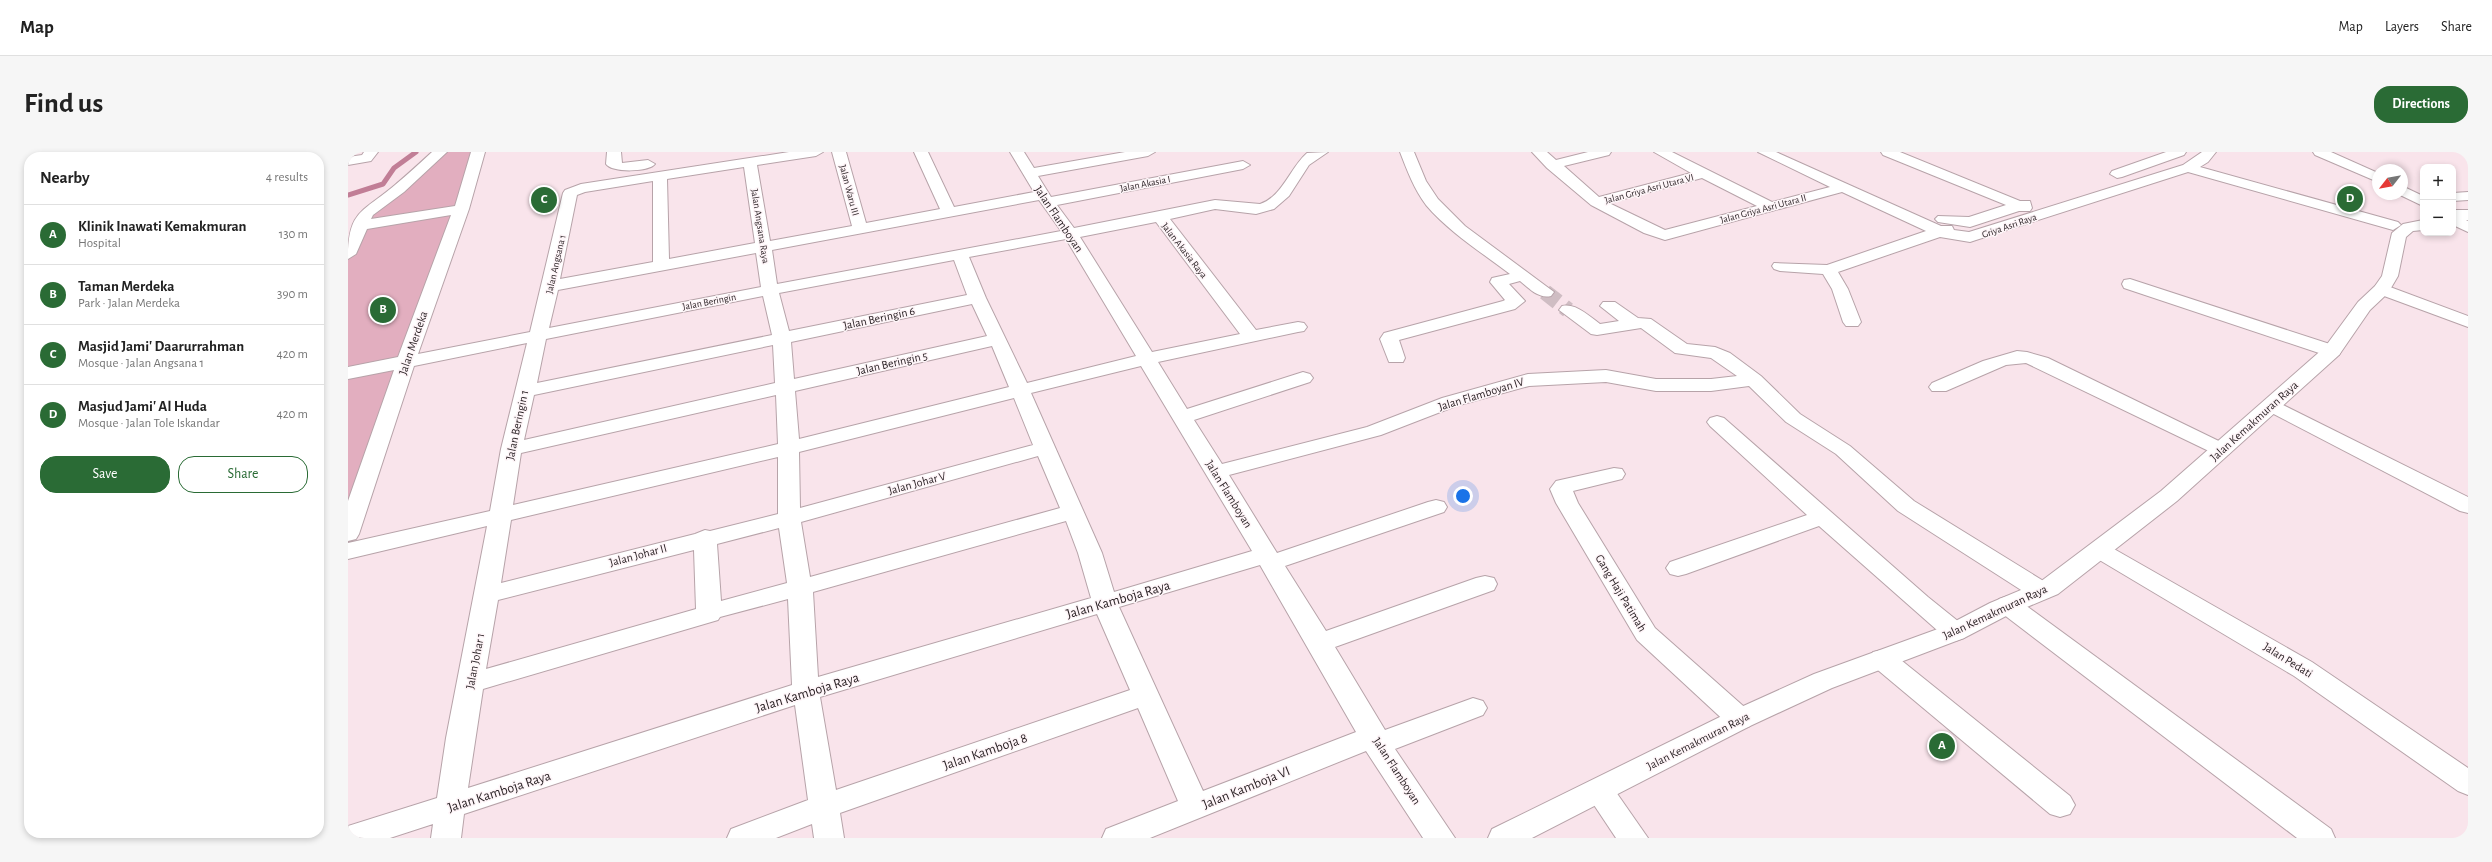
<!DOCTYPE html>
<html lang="en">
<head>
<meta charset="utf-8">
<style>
  body { margin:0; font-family:"Alegreya Sans",sans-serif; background:#f6f6f6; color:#222 }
  .controls { position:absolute; right:12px; top:12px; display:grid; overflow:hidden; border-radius:8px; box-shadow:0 2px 6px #0003 }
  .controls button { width:36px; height:36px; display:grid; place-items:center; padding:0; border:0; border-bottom:1px solid #e0e0e0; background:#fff; color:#222; font:20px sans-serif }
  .compass { position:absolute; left:2024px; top:12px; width:36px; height:36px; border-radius:50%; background:#fff; box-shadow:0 2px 6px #0003; rotate:239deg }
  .you { position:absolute; left:1115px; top:344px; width:14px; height:14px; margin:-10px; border:3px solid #fff; border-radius:50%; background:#1a73e8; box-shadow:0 0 0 6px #1a73e833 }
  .badge { display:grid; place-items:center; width:26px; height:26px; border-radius:50%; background:#2a6b35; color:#fff; font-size:13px; font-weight:700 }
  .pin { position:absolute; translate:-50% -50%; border:2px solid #fff; box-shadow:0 1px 4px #0006 }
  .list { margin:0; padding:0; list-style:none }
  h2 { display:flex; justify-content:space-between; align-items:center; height:52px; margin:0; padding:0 16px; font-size:17px }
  h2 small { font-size:13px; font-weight:400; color:#767676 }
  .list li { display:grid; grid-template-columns:26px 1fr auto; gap:12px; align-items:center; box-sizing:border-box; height:60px; padding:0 16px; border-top:1px solid #e0e0e0 }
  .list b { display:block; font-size:15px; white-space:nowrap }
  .list p { margin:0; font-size:13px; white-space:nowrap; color:#767676 }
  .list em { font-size:13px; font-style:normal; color:#767676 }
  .actions { display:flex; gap:8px; padding:12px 16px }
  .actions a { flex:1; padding:9px 0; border:1px solid #2a6b35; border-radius:16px; text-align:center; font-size:14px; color:#2a6b35 }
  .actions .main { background:#2a6b35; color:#fff }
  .map { position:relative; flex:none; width:2120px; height:686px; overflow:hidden; border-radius:16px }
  header { display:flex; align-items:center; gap:24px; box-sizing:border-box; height:56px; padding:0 20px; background:#fff; border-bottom:1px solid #e0e0e0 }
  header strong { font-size:19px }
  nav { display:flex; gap:22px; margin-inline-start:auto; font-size:14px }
  .intro { display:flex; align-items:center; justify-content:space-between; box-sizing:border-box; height:96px; padding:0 24px }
  h1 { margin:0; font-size:28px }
  .button { padding:10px 18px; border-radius:16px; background:#2a6b35; color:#fff; font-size:14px; font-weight:700 }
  main { display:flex; gap:24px; padding:0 24px }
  aside { flex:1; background:#fff; border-radius:16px; box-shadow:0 2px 6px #0003 }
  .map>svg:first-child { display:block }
  .green { fill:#e2aebf }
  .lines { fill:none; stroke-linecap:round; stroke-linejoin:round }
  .stream { stroke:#c17e96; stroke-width:5 }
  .minor-tunnel { stroke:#cfbdc3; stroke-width:16; stroke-dasharray:16 8; stroke-linecap:butt }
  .minor-casing { stroke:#b7a3a9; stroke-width:2 }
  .major-casing { stroke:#b7a3a9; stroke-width:2 }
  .minor { fill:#fff; fill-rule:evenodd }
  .major { fill:#fff; fill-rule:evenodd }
  .labels { text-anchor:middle; stroke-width:3; stroke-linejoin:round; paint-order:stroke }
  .far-street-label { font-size:10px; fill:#271f22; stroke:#fef5f8 }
  .street-label { font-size:12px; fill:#271f22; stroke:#fef5f8 }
  .near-street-label { font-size:14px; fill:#271f22; stroke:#fef5f8 }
</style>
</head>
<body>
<header>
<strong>Map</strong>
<nav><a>Map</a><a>Layers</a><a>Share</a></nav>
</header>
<div class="intro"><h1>Find us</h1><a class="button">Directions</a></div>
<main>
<aside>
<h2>Nearby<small>4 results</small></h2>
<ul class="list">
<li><span class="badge">A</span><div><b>Klinik Inawati Kemakmuran</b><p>Hospital</p></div><em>130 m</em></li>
<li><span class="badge">B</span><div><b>Taman Merdeka</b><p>Park · Jalan Merdeka</p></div><em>390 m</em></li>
<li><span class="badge">C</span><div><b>Masjid Jami' Daarurrahman</b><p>Mosque · Jalan Angsana 1</p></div><em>420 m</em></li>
<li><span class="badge">D</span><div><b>Masjud Jami' Al Huda</b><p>Mosque · Jalan Tole Iskandar</p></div><em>420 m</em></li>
</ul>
<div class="actions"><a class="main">Save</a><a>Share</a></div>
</aside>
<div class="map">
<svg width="2120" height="686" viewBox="0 0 2120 686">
  <rect width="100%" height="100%" fill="#f9e4eb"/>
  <polygon class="green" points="94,0 128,0 0,358 0,106 21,61"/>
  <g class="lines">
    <polyline class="stream" points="0,43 35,32 46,16 68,0"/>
    <polyline class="minor-tunnel" points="1197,140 1220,158"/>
    <defs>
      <g id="minor">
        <polygon points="16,0 30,0 23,9 0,13 0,5 14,3"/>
        <path d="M84,0H99L56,40L25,63L23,67L107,54L123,0H137L121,57L70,202L182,180L215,41L217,38L233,32L441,0H475L468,4L409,13L422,89L504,74L484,0H498L518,71L592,57L566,0H580L606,55L686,40L662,0H676L686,16L777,0H807L800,4L690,24L703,45L895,9L902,13L895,17L709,53L726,76L867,48L912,52C934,45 942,16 959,1L980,0L961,13L941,44L926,57L908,62L867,57L822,67L908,178L950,170L956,171L959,175L956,179L950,180L810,210L839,257L955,220L962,222L965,226L962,230L846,268L874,312L1019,275L1094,246L1180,222L1258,218L1308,227H1363L1389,224L1363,206L1327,201L1293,176L1249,183L1243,182L1211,158L1214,154C1228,151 1241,164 1252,172L1271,169L1252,154L1255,150H1267L1290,166L1303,167L1339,192L1367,195L1382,201L1413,224L1452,262L1502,294L1566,349L1702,433L1705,439L1702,445L1693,447L1684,445L1550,359L1488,302L1438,270L1401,234L1363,239H1308L1258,230L1181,234L1108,254L1033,283L881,323L929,401L1080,350L1088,348L1096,350L1099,355L1096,360L937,414L978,479L1128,426L1137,424L1146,426L1149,432L1146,438L987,495L1037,578L1125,546L1135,549L1139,556L1135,563L1047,597L1107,686H1075L1018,599L802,686H754L758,677L830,649L790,556L492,661L496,686H466L464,672L428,686H379L383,677L460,648L447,553L116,662L113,686H83L85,672L42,686H0V674L89,646L98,586L139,374L0,407V391L142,359L153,297L179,191L66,214L11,382L8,387L0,389V349L46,218L0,227V215L50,205L103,63L19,77L8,102L0,107C0,58 14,61 47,33C59,23 72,11 84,0ZM396,15L407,91L321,107L319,27ZM305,29V110L212,127L229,43L237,40ZM691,48L713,79L429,132L424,98ZM808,70L892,182L804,200L732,85ZM718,87L788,204L679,231L638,146L621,105ZM408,101L413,135L201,176L210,138ZM606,108L619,143L441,179L431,141ZM415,144L424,183L189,231L198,187ZM624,152L639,184L446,227L443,190ZM425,193L427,231L176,288L186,243ZM644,194L661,235L451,287L447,239ZM793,214L904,399L766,440L754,401L683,241ZM428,243L430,292L165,353L173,301ZM666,246L685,293L452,356L451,300ZM690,304L712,356L462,425L453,370ZM430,305V362L362,379L357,378L347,382L153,431L163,368ZM718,369L730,401L743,446L470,525L465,440ZM431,376L439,431L373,449L369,392ZM346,398L348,457L138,517L150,448ZM912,413L1008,580L855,639L771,455ZM440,447L444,533L120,636L135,537L370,468L372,465ZM749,462L782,538L488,638L472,545Z"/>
        <path d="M259,0H273L274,11L300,8L307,12C301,20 264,21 258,12Z"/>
        <path d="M1052,0H1066L1078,29L1090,47L1117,74L1206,140L1203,144C1190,147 1181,136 1172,129L1161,132L1177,149L1167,157L1051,188L1057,206L1055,210H1041L1032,187L1036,181L1155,149L1157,148L1142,130L1144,126L1162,122C1133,100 1101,80 1078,53C1066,37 1059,18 1052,0Z"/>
        <path d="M1184,0H1199L1208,8L1240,0H1263L1261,3L1216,14L1251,45L1343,21L1306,0H1324L1424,50L1482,35L1410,0H1428L1593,74H1604L1606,78L1621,80L1835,13L1854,0H1868L1860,10L1852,15L2050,70L2053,73L2045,78L1840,20L1628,88L1622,90L1592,85L1490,120L1500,137L1513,170L1510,174H1498L1495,170L1484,137L1475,122L1432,119L1426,117L1424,114L1426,111L1479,113L1578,79L1494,40L1317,88L1296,81L1243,53L1199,16ZM1354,26L1409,54L1317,78L1261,51Z"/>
        <polygon points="1533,0 1552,0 1672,49 1682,49 1684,56 1682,59 1671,59 1622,75 1590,70 1587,67 1590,64 1621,65 1658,53 1535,3"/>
        <polygon points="1818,0 1838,0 1836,3 1774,25 1769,26 1762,22 1764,19"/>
        <polygon points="2120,40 2120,48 2105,49 2105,41"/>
        <rect x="2105" y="58" width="15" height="10"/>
        <polygon points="1782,127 1991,195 1993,199 1991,203 1977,203 1776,136 1774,132 1776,128"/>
        <polygon points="2034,132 2120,164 2120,175 2028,141 2026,137 2028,133"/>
        <polygon points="1669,199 1679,200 1700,206 1881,294 1884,298 1881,302 1874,304 1867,302 1678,211 1658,213 1598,239 1584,239 1581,235 1584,231 1635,209"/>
        <polygon points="1925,248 2120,345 2120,361 2112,359 1918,258 1915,254 1918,250"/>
        <polygon points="1369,264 1376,266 1580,445 1616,474 1620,480 1616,486 1607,489 1598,486 1471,374 1338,422 1330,424 1322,422 1318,416 1322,410 1459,363 1362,274 1359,270 1362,266"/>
        <polygon points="1266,316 1274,317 1277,322 1274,327 1225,339 1230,351 1307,476 1402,560 1406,567 1402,574 1392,578 1382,574 1289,488 1208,351 1202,337 1208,329"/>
        <polygon points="1751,390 1759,393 1964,510 2120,616 2120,643 2110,639 1946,524 1743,403 1739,398 1743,393"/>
        <polygon points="1660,444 1669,447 1983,677 1987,686 1949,686 1651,459 1648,453 1651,447"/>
        <polygon points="1534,498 1543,500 1722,644 1727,653 1722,662 1712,665 1702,662 1525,514 1521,507 1525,500"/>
        <polygon points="1251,626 1261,630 1300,686 1268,686 1236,638 1241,630"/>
      </g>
      <g id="major">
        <polygon points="1965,0 1983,0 2030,21 2030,30 1967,3"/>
        <polygon points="2054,34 2075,44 2075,54 2050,42 2054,42"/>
        <polygon points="2105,62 2120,69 2120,80 2105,73"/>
        <polygon points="2075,68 2075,78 2065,79 2058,85 2050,124 2040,141 2022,158 1991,203 1829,349 1710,442 1660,463 1616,486 1484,536 1402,574 1184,686 1140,686 1144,677 1382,560 1466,522 1598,474 1642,451 1692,430 1813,339 1977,195 2010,150 2027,134 2034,124 2044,81 2055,72"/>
      </g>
    </defs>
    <use href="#minor" class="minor-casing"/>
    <use href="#major" class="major-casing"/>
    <use href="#minor" class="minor"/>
    <use href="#major" class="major"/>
  </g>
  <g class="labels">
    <g class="far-street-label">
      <text transform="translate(797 31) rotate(-11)" y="4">Jalan Akasia I</text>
      <text transform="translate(1301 36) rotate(-15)" y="4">Jalan Griya Asri Utara VI</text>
      <text transform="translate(502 38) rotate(75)" y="4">Jalan Waru III</text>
      <text transform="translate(1415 56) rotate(-15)" y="4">Jalan Griya Asri Utara II</text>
      <text transform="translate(1661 73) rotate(-19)" y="4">Griya Asri Raya</text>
      <text transform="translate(413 74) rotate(81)" y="4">Jalan Angsana Raya</text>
      <text transform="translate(837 98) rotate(52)" y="4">Jalan Akasia Raya</text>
      <text transform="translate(207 112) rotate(-77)" y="4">Jalan Angsana 1</text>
      <text transform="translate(361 149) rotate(-11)" y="4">Jalan Beringin</text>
    </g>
    <g class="street-label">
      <text transform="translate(711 67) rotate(56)" y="4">Jalan Flamboyan</text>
      <text transform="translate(531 166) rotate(-12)" y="4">Jalan Beringin 6</text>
      <text transform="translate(65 191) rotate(-71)" y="4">Jalan Merdeka</text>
      <text transform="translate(544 211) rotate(-13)" y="4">Jalan Beringin 5</text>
      <text transform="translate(1133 242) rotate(-17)" y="4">Jalan Flamboyan IV</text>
      <text transform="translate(1906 269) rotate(-42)" y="4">Jalan Kemakmuran Raya</text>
      <text transform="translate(169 273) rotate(-78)" y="4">Jalan Beringin 1</text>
      <text transform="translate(569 331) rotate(-15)" y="4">Jalan Johar V</text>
      <text transform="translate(881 342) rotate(58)" y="4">Jalan Flamboyan</text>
      <text transform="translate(290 403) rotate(-15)" y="4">Jalan Johar II</text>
      <text transform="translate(1273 441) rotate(59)" y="4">Gang Haji Patimah</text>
      <text transform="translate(1647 460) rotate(-25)" y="4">Jalan Kemakmuran Raya</text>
      <text transform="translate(1940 508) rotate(32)" y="4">Jalan Pedati</text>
      <text transform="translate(127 509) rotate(-79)" y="4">Jalan Johar 1</text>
      <text transform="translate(1350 589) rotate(-27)" y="4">Jalan Kemakmuran Raya</text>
      <text transform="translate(1049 619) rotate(57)" y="4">Jalan Flamboyan</text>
    </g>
    <g class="near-street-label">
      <text transform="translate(770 447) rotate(-16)" y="5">Jalan Kamboja Raya</text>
      <text transform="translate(459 540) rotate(-17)" y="5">Jalan Kamboja Raya</text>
      <text transform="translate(637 599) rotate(-19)" y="5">Jalan Kamboja 8</text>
      <text transform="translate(898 635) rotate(-22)" y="5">Jalan Kamboja VI</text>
      <text transform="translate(151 639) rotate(-18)" y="5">Jalan Kamboja Raya</text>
    </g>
  </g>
</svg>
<div class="controls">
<button>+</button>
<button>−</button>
</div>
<svg class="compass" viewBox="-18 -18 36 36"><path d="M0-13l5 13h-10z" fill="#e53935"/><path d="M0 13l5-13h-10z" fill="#767676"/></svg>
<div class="you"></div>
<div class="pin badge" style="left:1594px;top:594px">A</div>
<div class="pin badge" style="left:35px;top:158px">B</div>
<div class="pin badge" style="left:196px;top:48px">C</div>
<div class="pin badge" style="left:2002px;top:47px">D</div>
</div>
</main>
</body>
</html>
